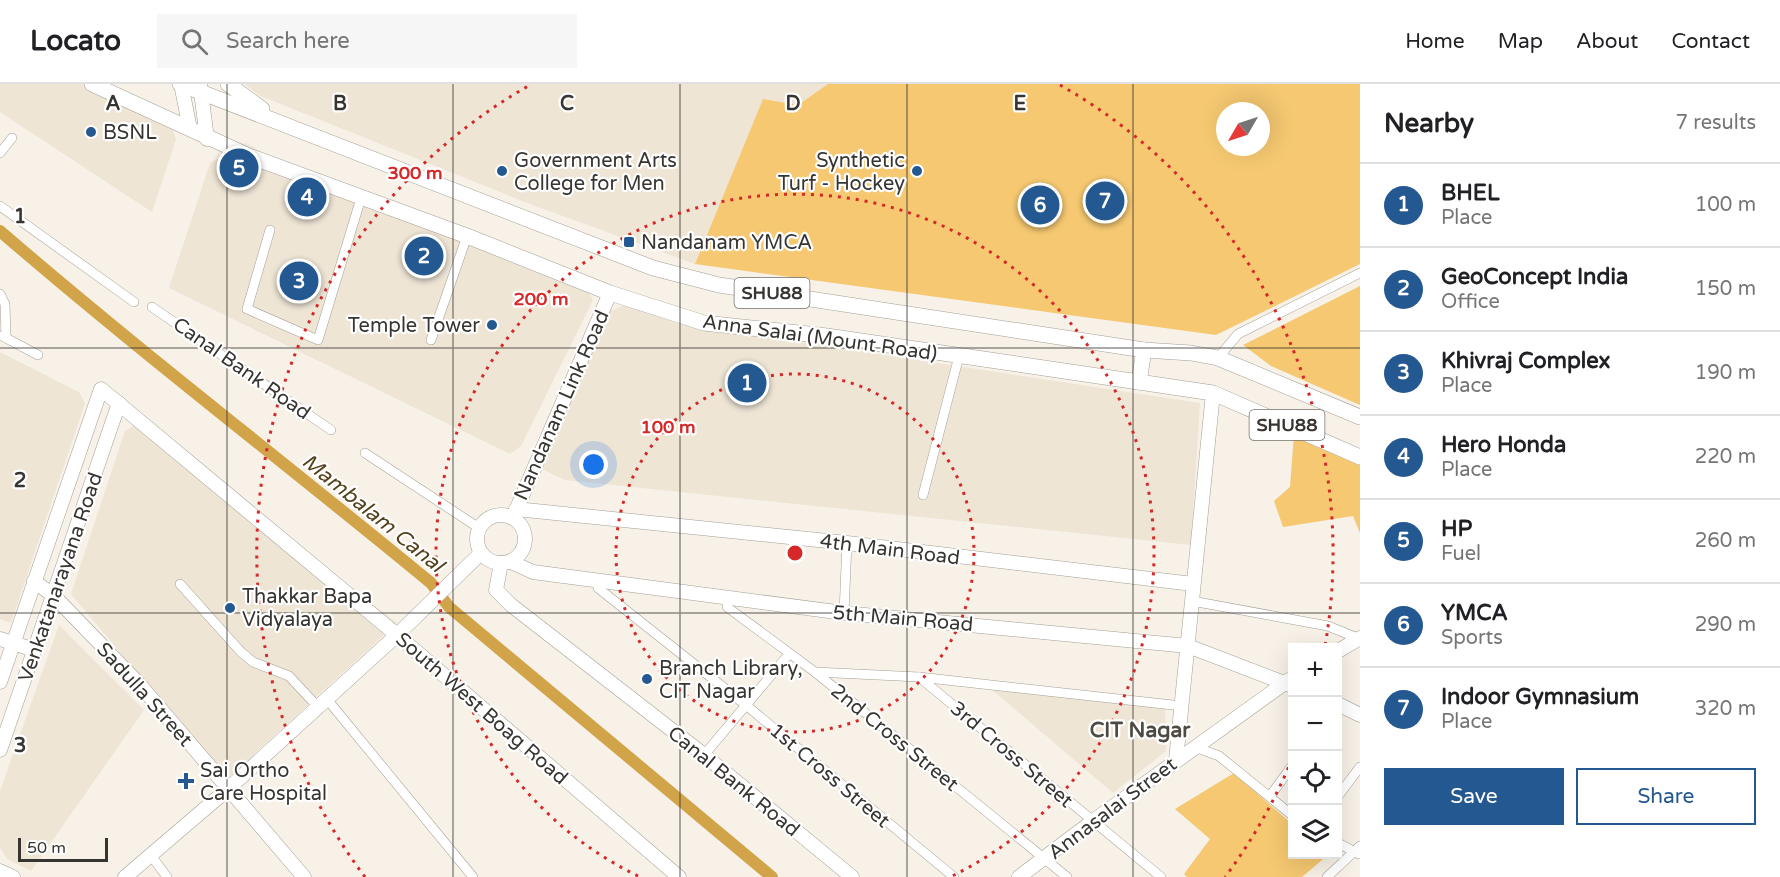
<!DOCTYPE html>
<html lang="en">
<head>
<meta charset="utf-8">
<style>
  body { margin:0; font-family:"Varela Round",sans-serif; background:#f6f6f6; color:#202124 }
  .controls { position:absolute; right:18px; bottom:18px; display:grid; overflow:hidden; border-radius:0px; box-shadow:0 6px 24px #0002 }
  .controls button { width:54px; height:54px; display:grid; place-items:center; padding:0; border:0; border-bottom:2px solid #e0e0e0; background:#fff; color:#202124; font:30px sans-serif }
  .compass { position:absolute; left:1216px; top:18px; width:54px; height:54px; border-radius:50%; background:#fff; box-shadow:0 6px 24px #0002; rotate:231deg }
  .scale { position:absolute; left:18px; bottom:15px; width:90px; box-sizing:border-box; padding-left:6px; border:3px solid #373531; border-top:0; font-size:16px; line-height:21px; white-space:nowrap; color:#373531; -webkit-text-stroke:4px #fff; paint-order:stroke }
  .you { position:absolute; left:594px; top:381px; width:21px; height:21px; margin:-15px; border:4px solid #fff; border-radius:50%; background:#1a73e8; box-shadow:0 0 0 9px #1a73e833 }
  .badge { display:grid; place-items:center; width:39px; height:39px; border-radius:50%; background:#245891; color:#fff; font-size:20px; font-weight:700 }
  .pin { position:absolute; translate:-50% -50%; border:3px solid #fff; box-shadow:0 2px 6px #0006 }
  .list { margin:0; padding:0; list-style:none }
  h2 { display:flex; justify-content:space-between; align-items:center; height:78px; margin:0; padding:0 24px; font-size:26px }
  h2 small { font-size:20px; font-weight:400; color:#757577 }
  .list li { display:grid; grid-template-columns:39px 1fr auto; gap:18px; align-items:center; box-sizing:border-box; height:84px; padding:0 24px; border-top:2px solid #e0e0e0 }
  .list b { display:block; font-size:22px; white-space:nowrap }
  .list p { margin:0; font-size:20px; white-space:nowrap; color:#757577 }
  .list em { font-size:20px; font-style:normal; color:#757577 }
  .actions { display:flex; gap:12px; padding:18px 24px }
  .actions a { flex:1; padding:14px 0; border:2px solid #245891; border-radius:0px; text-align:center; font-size:21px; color:#245891 }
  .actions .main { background:#245891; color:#fff }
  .icon { flex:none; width:33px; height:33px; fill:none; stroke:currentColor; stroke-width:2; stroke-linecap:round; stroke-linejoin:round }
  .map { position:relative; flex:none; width:1360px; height:793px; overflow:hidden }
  header { display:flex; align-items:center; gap:36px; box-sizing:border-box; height:84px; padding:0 30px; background:#fff; border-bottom:2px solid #e0e0e0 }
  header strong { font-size:28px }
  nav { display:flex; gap:33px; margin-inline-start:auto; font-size:21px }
  .search { width:420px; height:54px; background:#f6f6f6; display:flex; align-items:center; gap:15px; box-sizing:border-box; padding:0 21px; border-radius:0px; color:#757577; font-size:22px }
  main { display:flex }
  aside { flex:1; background:#fff }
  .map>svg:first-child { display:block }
  .built { fill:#eee5d5 }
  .green { fill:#f5c871; fill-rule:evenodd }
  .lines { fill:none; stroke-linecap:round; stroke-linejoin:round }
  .canal { stroke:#d2a449; stroke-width:12 }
  .street-casing { stroke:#a49f96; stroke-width:10 }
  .secondary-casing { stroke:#a49f96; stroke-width:15 }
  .primary-casing { stroke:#a49f96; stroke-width:16 }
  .street { stroke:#fff; stroke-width:9 }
  .secondary { stroke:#fff; stroke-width:14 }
  .primary { stroke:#fff; stroke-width:15 }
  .grid { fill:none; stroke:#373531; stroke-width:1.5; stroke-opacity:0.55 }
  .ring { fill:none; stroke:#d62828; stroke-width:3; stroke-dasharray:3 6 }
  .poi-dot { fill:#245891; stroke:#fff; stroke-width:2 }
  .labels { text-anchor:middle; stroke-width:4.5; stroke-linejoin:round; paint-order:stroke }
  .shield { fill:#fff; stroke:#73726f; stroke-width:1.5 }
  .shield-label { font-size:18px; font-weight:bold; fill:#373531 }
  .poi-label { font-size:20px; fill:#373531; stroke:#fff; text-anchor:start }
  .street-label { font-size:20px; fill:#373531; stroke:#fff }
  .water-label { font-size:21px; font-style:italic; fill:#55411b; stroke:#fff }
  .neighbourhood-label { font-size:21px; font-weight:bold; fill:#4e4a41; stroke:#fff }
  .grid-label { font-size:20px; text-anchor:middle; font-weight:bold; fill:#373531; stroke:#fff; stroke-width:4.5; stroke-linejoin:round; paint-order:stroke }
  .centre { fill:#d62828; stroke:#fff; stroke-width:3 }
  .ring-label { font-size:18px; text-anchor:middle; font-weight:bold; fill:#d62828; stroke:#fff; stroke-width:4.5; stroke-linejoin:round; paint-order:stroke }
</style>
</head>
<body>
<header>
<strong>Locato</strong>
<div class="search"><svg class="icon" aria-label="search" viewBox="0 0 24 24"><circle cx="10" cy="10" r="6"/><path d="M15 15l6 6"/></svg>Search here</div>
<nav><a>Home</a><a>Map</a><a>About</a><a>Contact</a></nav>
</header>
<main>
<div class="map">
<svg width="1360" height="793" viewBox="0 0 1360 793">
  <rect width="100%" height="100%" fill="#f7f1e7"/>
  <g class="built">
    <polygon points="0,0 90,0 172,44 176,55 152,128 0,28"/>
    <polygon points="245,0 828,0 798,21 763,15 695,180 535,122 258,11"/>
    <polygon points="229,69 585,202 593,216 521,362 510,370 169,204 210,79"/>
    <polygon points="628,220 675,239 1200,319 1191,461 565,396 533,381 608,228"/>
    <polygon points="0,268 79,308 85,319 11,539 0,535"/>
    <polygon points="137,340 397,539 227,695 71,510 125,347"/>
    <polygon points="59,541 144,626 31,787 7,775 0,763 0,707"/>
    <polygon points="984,599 1165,621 1166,667 1113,709"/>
  </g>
  <g class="green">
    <path d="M828,0H1360V180L1216,251L695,180L763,15L798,21ZM1225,27H1261V63H1225Z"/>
    <polygon points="1360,202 1360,321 1271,282 1243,261"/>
    <polygon points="1294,350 1360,379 1360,449 1353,432 1283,443 1274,417 1290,403"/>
    <polygon points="1234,689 1292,740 1292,770 1328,771 1302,793 1187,793 1184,790 1210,755 1175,725"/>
  </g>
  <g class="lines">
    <path class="canal" d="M0,147C140,268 288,381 431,499L449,523L772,793"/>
    <defs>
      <g id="street">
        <polyline points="0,69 12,54"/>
        <polyline points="0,122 134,218"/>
        <polyline points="270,146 247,225 318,256 361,114"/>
        <polyline points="0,210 5,220 6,253"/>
        <polyline points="152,223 331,346"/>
        <polyline points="2,252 38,271"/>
        <polyline points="431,256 467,152"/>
        <polyline points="1218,274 1238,250 1360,189"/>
        <polyline points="365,369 479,444"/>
        <polyline points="923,411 959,272"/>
        <polyline points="597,497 598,504 747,622 954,793"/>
        <polyline points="180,500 241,568 253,578 289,592 317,622"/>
        <polyline points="728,514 727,523 815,588 1067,793"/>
        <polyline points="1192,517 1328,542 1360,555"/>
        <polyline points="844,529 847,459"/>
        <polyline points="815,588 919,593 1182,622"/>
        <polyline points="919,593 1161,793"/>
        <polyline points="326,614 473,793"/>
        <polyline points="1195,663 1219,672 1292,731"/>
        <polyline points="704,671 789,570"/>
        <polyline points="1270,712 1292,682"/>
        <polyline points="1338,712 1360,683"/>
        <polyline points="1338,759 1359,770"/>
        <polyline points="150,770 167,793"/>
        <polyline points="1327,793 1360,762"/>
      </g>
      <g id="secondary">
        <polyline points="181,0 190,45"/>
        <polyline points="200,0 207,55"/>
        <polyline points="516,425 847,459 1193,500"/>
        <circle cx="501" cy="455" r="24"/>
        <polyline points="514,431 610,209"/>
        <polyline points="511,478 533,488 844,529 1188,562 1292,602"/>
        <polyline points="501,479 496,506 511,521 704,671 852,793"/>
        <polyline points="34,497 54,512 140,601 304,793"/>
        <polyline points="0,555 35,566"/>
        <polyline points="1338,567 1360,554"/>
        <polyline points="0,598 101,305 397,551 679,793"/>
        <polyline points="1338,620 1360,631"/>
        <polyline points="0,666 119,319"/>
        <polyline points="1176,676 1213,309"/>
        <polyline points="0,787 13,793"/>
        <polyline points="125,793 228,705 397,551 481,469"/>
        <polyline points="1019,793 1093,737 1289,596"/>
      </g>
      <g id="primary">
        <polyline points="92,0 249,72 467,152 610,209 704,239 827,252 1213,309 1360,373"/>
        <polyline points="180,0 653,184 719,201 1144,266 1191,269 1218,274 1360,333"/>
        <polyline points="228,0 262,25"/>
        <polyline points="1139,298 1144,266"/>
      </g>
    </defs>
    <use href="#street" class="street-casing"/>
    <use href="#secondary" class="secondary-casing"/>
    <use href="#primary" class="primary-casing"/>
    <use href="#street" class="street"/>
    <use href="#secondary" class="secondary"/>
    <use href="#primary" class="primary"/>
  </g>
  <path class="grid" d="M227,0V793M453,0V793M680,0V793M907,0V793M1133,0V793M0,264H1360M0,529H1360"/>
  <g class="ring">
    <circle cx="795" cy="469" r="179"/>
    <path d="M638 792A359 359 0 1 1 952 792"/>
    <path d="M1292 675A538 538 0 0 1 1225 793M365 793A538 538 0 0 1 530 1M1060 1A538 538 0 0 1 1325 562"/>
  </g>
  <g class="poi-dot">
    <circle cx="91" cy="48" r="6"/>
    <circle cx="502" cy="87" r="6"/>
    <circle cx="917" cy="87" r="6"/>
    <rect x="623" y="152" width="12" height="12" rx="3"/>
    <circle cx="492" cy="241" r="6"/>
    <circle cx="230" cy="524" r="6"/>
    <circle cx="647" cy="595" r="6"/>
    <path d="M183 688h6v6h6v6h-6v6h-6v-6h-6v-6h6z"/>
  </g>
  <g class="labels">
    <g class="shield">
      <rect x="734.5" y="194" width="75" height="30" rx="4.5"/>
      <rect x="1249.5" y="326" width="75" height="30" rx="4.5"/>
    </g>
    <g class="shield-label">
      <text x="772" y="215">SHU88</text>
      <text x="1287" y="347">SHU88</text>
    </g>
    <g class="poi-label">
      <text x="103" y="55">BSNL</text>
      <text x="514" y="83">Government Arts<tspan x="514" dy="23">College for Men</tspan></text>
      <text x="905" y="83" text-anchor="end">Synthetic<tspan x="905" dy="23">Turf - Hockey</tspan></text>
      <text x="641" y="165">Nandanam YMCA</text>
      <text x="480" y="248" text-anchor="end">Temple Tower</text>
      <text x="242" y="519">Thakkar Bapa<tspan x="242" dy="23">Vidyalaya</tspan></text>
      <text x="659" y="591">Branch Library,<tspan x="659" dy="23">CIT Nagar</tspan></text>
      <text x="200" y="693">Sai Ortho<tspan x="200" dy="23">Care Hospital</tspan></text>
    </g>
    <g class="street-label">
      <text transform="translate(820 253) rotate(8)" y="7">Anna Salai (Mount Road)</text>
      <text transform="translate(242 284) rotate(35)" y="7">Canal Bank Road</text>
      <text transform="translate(561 321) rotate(-66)" y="7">Nandanam Link Road</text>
      <text transform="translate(890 465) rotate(7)" y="7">4th Main Road</text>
      <text transform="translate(60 493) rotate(-71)" y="7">Venkatanarayana Road</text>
      <text transform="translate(903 534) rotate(5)" y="7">5th Main Road</text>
      <text transform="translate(145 610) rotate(48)" y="7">Sadulla Street</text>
      <text transform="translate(482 624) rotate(41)" y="7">South West Boag Road</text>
      <text transform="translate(895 653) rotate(39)" y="7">2nd Cross Street</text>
      <text transform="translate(1012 670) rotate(40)" y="7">3rd Cross Street</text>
      <text transform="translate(830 691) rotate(40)" y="7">1st Cross Street</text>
      <text transform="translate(734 697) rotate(39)" y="7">Canal Bank Road</text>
      <text transform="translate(1112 724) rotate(-37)" y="7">Annasalai Street</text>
    </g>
    <g class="water-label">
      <text transform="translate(373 429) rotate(39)" y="7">Mambalam Canal</text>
    </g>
    <g class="neighbourhood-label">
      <text x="1140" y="653">CIT Nagar</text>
    </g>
  </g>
  <g class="grid-label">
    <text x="113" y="26">A</text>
    <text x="340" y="26">B</text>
    <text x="567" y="26">C</text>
    <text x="793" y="26">D</text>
    <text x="1020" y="26">E</text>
    <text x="20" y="139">1</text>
    <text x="20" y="403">2</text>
    <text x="20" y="668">3</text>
  </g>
  <circle cx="795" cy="469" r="9" class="centre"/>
  <g class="ring-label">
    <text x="415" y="95">300 m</text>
    <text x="541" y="221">200 m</text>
    <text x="668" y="349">100 m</text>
  </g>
</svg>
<div class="controls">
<button>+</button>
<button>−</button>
<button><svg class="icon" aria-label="locate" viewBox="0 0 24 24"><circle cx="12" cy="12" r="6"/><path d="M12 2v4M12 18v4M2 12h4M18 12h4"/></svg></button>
<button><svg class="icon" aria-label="layers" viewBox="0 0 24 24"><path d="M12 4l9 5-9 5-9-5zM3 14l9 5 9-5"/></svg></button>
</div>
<svg class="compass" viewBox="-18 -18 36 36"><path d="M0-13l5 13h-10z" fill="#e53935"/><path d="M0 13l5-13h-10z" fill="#757577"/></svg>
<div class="scale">50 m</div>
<div class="you"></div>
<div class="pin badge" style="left:747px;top:299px">1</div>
<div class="pin badge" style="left:424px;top:172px">2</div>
<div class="pin badge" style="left:299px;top:197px">3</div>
<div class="pin badge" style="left:307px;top:113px">4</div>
<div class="pin badge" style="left:239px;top:84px">5</div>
<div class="pin badge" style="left:1040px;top:121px">6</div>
<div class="pin badge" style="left:1105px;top:117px">7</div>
</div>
<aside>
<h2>Nearby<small>7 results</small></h2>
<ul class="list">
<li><span class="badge">1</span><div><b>BHEL</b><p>Place</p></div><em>100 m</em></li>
<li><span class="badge">2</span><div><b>GeoConcept India</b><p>Office</p></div><em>150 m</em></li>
<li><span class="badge">3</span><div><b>Khivraj Complex</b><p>Place</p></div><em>190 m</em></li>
<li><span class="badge">4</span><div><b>Hero Honda</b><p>Place</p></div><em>220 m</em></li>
<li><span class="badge">5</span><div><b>HP</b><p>Fuel</p></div><em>260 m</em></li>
<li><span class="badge">6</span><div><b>YMCA</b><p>Sports</p></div><em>290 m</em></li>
<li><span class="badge">7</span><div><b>Indoor Gymnasium</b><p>Place</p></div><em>320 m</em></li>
</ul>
<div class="actions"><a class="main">Save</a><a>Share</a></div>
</aside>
</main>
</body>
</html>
